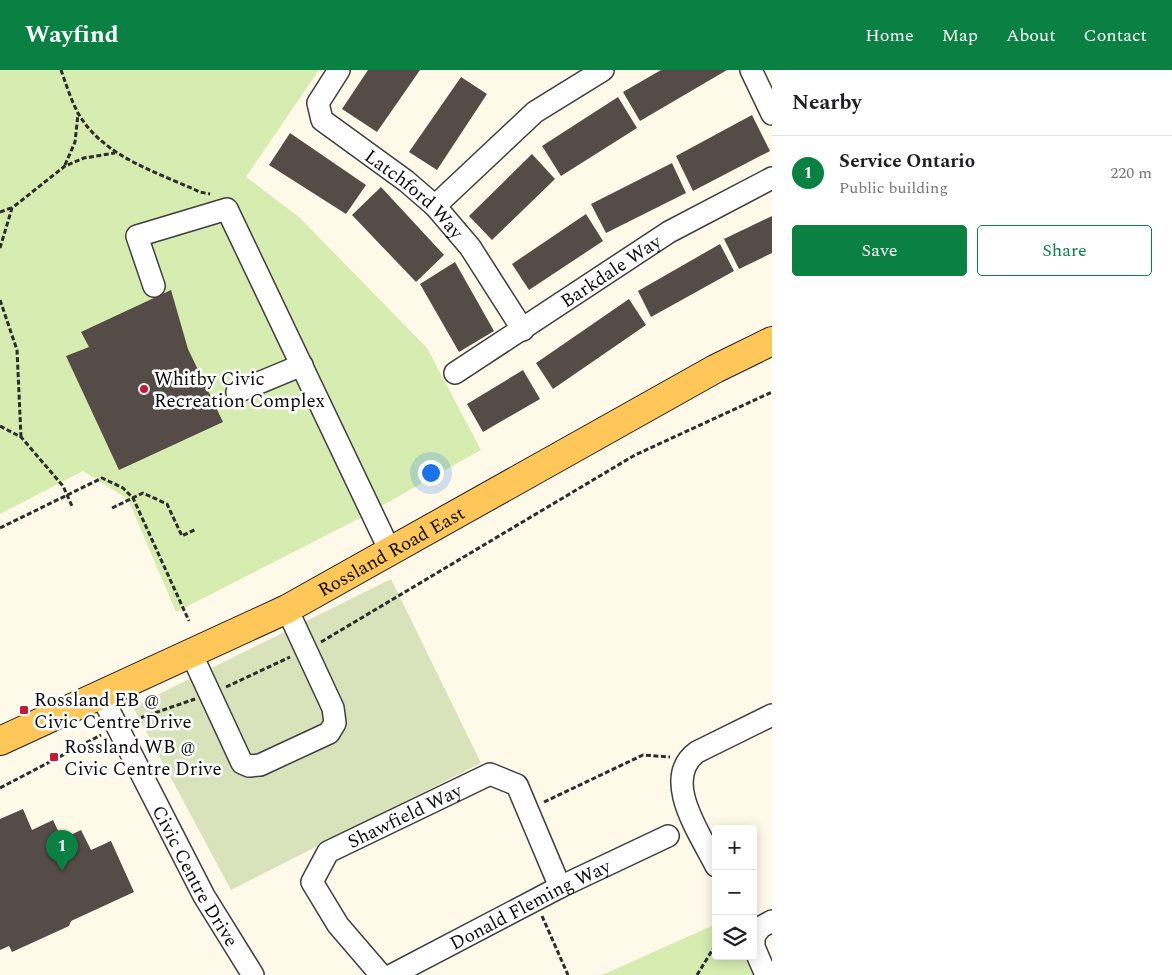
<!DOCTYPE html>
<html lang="en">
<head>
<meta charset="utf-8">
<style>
  body { margin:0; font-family:Spectral,serif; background:#f6f6f6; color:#202124 }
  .controls { position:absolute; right:15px; bottom:15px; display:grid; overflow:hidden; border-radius:5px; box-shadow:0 2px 12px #0003 }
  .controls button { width:45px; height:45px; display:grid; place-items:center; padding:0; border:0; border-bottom:1px solid #e0e0e0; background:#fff; color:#202124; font:25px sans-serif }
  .you { position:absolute; left:430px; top:402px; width:18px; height:18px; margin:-12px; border:4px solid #fff; border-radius:50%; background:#1a73e8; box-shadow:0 0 0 8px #1a73e833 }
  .badge { display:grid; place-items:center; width:32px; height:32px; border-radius:50%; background:#0b8043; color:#fff; font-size:16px; font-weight:700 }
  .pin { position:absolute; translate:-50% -41px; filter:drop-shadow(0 1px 2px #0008) }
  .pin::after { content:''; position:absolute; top:26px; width:18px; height:15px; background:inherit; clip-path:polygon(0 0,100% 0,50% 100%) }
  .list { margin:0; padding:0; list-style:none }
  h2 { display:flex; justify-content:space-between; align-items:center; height:65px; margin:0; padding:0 20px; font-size:21px }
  h2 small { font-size:16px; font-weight:400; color:#757577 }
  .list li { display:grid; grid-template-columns:32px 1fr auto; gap:15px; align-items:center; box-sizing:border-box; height:75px; padding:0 20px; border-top:1px solid #e0e0e0 }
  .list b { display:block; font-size:19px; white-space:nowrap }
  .list p { margin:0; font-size:16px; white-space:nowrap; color:#757577 }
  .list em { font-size:16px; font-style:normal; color:#757577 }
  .actions { display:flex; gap:10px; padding:15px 20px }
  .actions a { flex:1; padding:11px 0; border:1px solid #0b8043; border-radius:5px; text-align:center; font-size:18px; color:#0b8043 }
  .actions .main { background:#0b8043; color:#fff }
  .icon { flex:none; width:28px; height:28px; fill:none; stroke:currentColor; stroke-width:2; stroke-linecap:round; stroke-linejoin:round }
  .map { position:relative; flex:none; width:772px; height:905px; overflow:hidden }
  header { display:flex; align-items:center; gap:30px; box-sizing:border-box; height:70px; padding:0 25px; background:#0b8043; color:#fff }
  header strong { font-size:24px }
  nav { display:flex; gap:28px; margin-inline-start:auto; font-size:18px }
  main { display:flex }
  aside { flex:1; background:#fff }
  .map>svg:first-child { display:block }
  .green { fill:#d6ecb1 }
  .cemetery { fill:#d9e2ba }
  .building { fill:#554b47 }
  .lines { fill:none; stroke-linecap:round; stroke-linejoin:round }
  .minor-casing { stroke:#3e3e3e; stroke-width:24 }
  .major-casing { stroke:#1c1c1c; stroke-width:30 }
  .path { stroke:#2d2d2d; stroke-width:3; stroke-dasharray:5 2.5; stroke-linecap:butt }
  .minor { stroke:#fff; stroke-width:21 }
  .major { stroke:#ffc65a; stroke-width:28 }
  .poi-dot { fill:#c61933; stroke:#fff; stroke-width:2 }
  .labels { text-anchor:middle; stroke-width:5; stroke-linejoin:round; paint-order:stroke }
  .street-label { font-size:19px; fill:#0b0b0b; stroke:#fff }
  .poi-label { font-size:19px; fill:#0b0b0b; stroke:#fff; text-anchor:start }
</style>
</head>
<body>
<header>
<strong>Wayfind</strong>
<nav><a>Home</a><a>Map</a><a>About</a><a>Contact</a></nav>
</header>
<main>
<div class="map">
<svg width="772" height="905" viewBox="0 0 772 905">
  <rect width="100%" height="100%" fill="#fff9ea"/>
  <g class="green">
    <polygon points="0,0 319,0 246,107 299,147 427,278 481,380 360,448 176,542 128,429 83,401 0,444"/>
    <polygon points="716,854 716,886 746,886 753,905 602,905"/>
  </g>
  <polygon class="cemetery" points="391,509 481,693 231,820 133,637"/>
  <g class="building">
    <polygon points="368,0 420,0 377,62 342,39"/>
    <polygon points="661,0 727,0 640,51 623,22"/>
    <polygon points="461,7 487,24 437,100 409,82"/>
    <polygon points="618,27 637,58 561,106 542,76"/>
    <polygon points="752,45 770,81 693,121 676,86"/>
    <polygon points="290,63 366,115 346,144 269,95"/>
    <polygon points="532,84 555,109 492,170 469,146"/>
    <polygon points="672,93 686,123 606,163 591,134"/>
    <polygon points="381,117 444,185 416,212 352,145"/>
    <polygon points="586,144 603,171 529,220 512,194"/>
    <polygon points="772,146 772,183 739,199 724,169"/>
    <polygon points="720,174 734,201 651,247 638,221"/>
    <polygon points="455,192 494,261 459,282 420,214"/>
    <polygon points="171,220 188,279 223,352 119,400 66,286 89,277 81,262"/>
    <polygon points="629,229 646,255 553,319 536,293"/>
    <polygon points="523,300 540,329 483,362 467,334"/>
    <polygon points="23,739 32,760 53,750 62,769 81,760 91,780 111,771 134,822 71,851 69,856 12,882 9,876 0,880 0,749"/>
  </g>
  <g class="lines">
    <defs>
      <g id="minor">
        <path id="s1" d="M339,0L318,33L322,50L406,111L435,136L470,177L523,260"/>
        <polyline points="751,0 772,44"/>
        <polyline points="435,136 535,42 603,0"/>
        <polyline points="154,216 137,166 227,139 390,481"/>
        <path id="s2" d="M455,303L669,162L772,108"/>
        <polyline points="237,322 302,295"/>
        <polyline points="191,583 242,693 249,696 260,695 329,663 335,653 333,638 287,539"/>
        <path id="s3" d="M101,625L204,826L253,905"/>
        <path d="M716,796C701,765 660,709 697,682L772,645"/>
        <polyline points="754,866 754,877 766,905"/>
        <polyline points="754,866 761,857 772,851"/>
        <path id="s4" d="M381,905L338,855L312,812L328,782L490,704L517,715L560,817"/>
        <path id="s5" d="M392,905L560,817L668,766"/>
      </g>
      <g id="major">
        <path id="s6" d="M0,671L287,539L715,299L772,271"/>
      </g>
    </defs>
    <use href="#minor" class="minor-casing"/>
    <use href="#major" class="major-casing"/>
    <g class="path">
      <path d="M61,0C66,14 71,30 78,43C103,87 157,102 200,122L210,124"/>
      <polyline points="65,95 75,72 78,44"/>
      <polyline points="0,142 11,138"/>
      <polyline points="0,178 12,138 65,96 84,88 115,83"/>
      <polyline points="0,230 17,280 21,367"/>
      <polyline points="0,356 21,367 63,416 72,436"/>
      <polyline points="112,438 143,423 167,434 182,466 196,459"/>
      <polyline points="0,458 102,408 123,418 133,428 189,551"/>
      <polyline points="321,572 635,385 772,322"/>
      <polyline points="226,617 290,587"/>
      <polyline points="134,650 195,629"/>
      <polyline points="0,718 101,665"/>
      <polyline points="544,732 643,685 670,687"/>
      <polyline points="542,846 568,905"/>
      <polyline points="697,905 716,874"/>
    </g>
    <use href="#minor" class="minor"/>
    <use href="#major" class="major"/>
  </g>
  <g class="poi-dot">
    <circle cx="144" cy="319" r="5"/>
    <rect x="19" y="635" width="10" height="10" rx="2.5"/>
    <rect x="49" y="682" width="10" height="10" rx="2.5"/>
  </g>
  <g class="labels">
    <g class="street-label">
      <text dy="7" stroke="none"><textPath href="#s1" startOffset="175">Latchford Way</textPath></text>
      <text dy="7" stroke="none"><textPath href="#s2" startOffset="186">Barkdale Way</textPath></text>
      <text dy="7" stroke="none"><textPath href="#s6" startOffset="435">Rossland Road East</textPath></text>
      <text dy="7" stroke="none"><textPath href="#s4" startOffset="235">Shawfield Way</textPath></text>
      <text dy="7" stroke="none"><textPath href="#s3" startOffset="204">Civic Centre Drive</textPath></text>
      <text dy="7" stroke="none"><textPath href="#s5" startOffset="155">Donald Fleming Way</textPath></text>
    </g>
    <g class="poi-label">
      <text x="154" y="315">Whitby Civic<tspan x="154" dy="22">Recreation Complex</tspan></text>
      <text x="34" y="636">Rossland EB @<tspan x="34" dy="22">Civic Centre Drive</tspan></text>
      <text x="64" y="683">Rossland WB @<tspan x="64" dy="22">Civic Centre Drive</tspan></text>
    </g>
  </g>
</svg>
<div class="controls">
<button>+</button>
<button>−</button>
<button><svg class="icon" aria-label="layers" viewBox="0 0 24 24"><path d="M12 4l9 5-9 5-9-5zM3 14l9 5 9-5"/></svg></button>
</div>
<div class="you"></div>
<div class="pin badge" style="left:62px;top:801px">1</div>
</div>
<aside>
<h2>Nearby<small></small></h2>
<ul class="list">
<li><span class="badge">1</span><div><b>Service Ontario</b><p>Public building</p></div><em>220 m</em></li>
</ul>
<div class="actions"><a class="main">Save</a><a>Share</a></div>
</aside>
</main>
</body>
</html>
